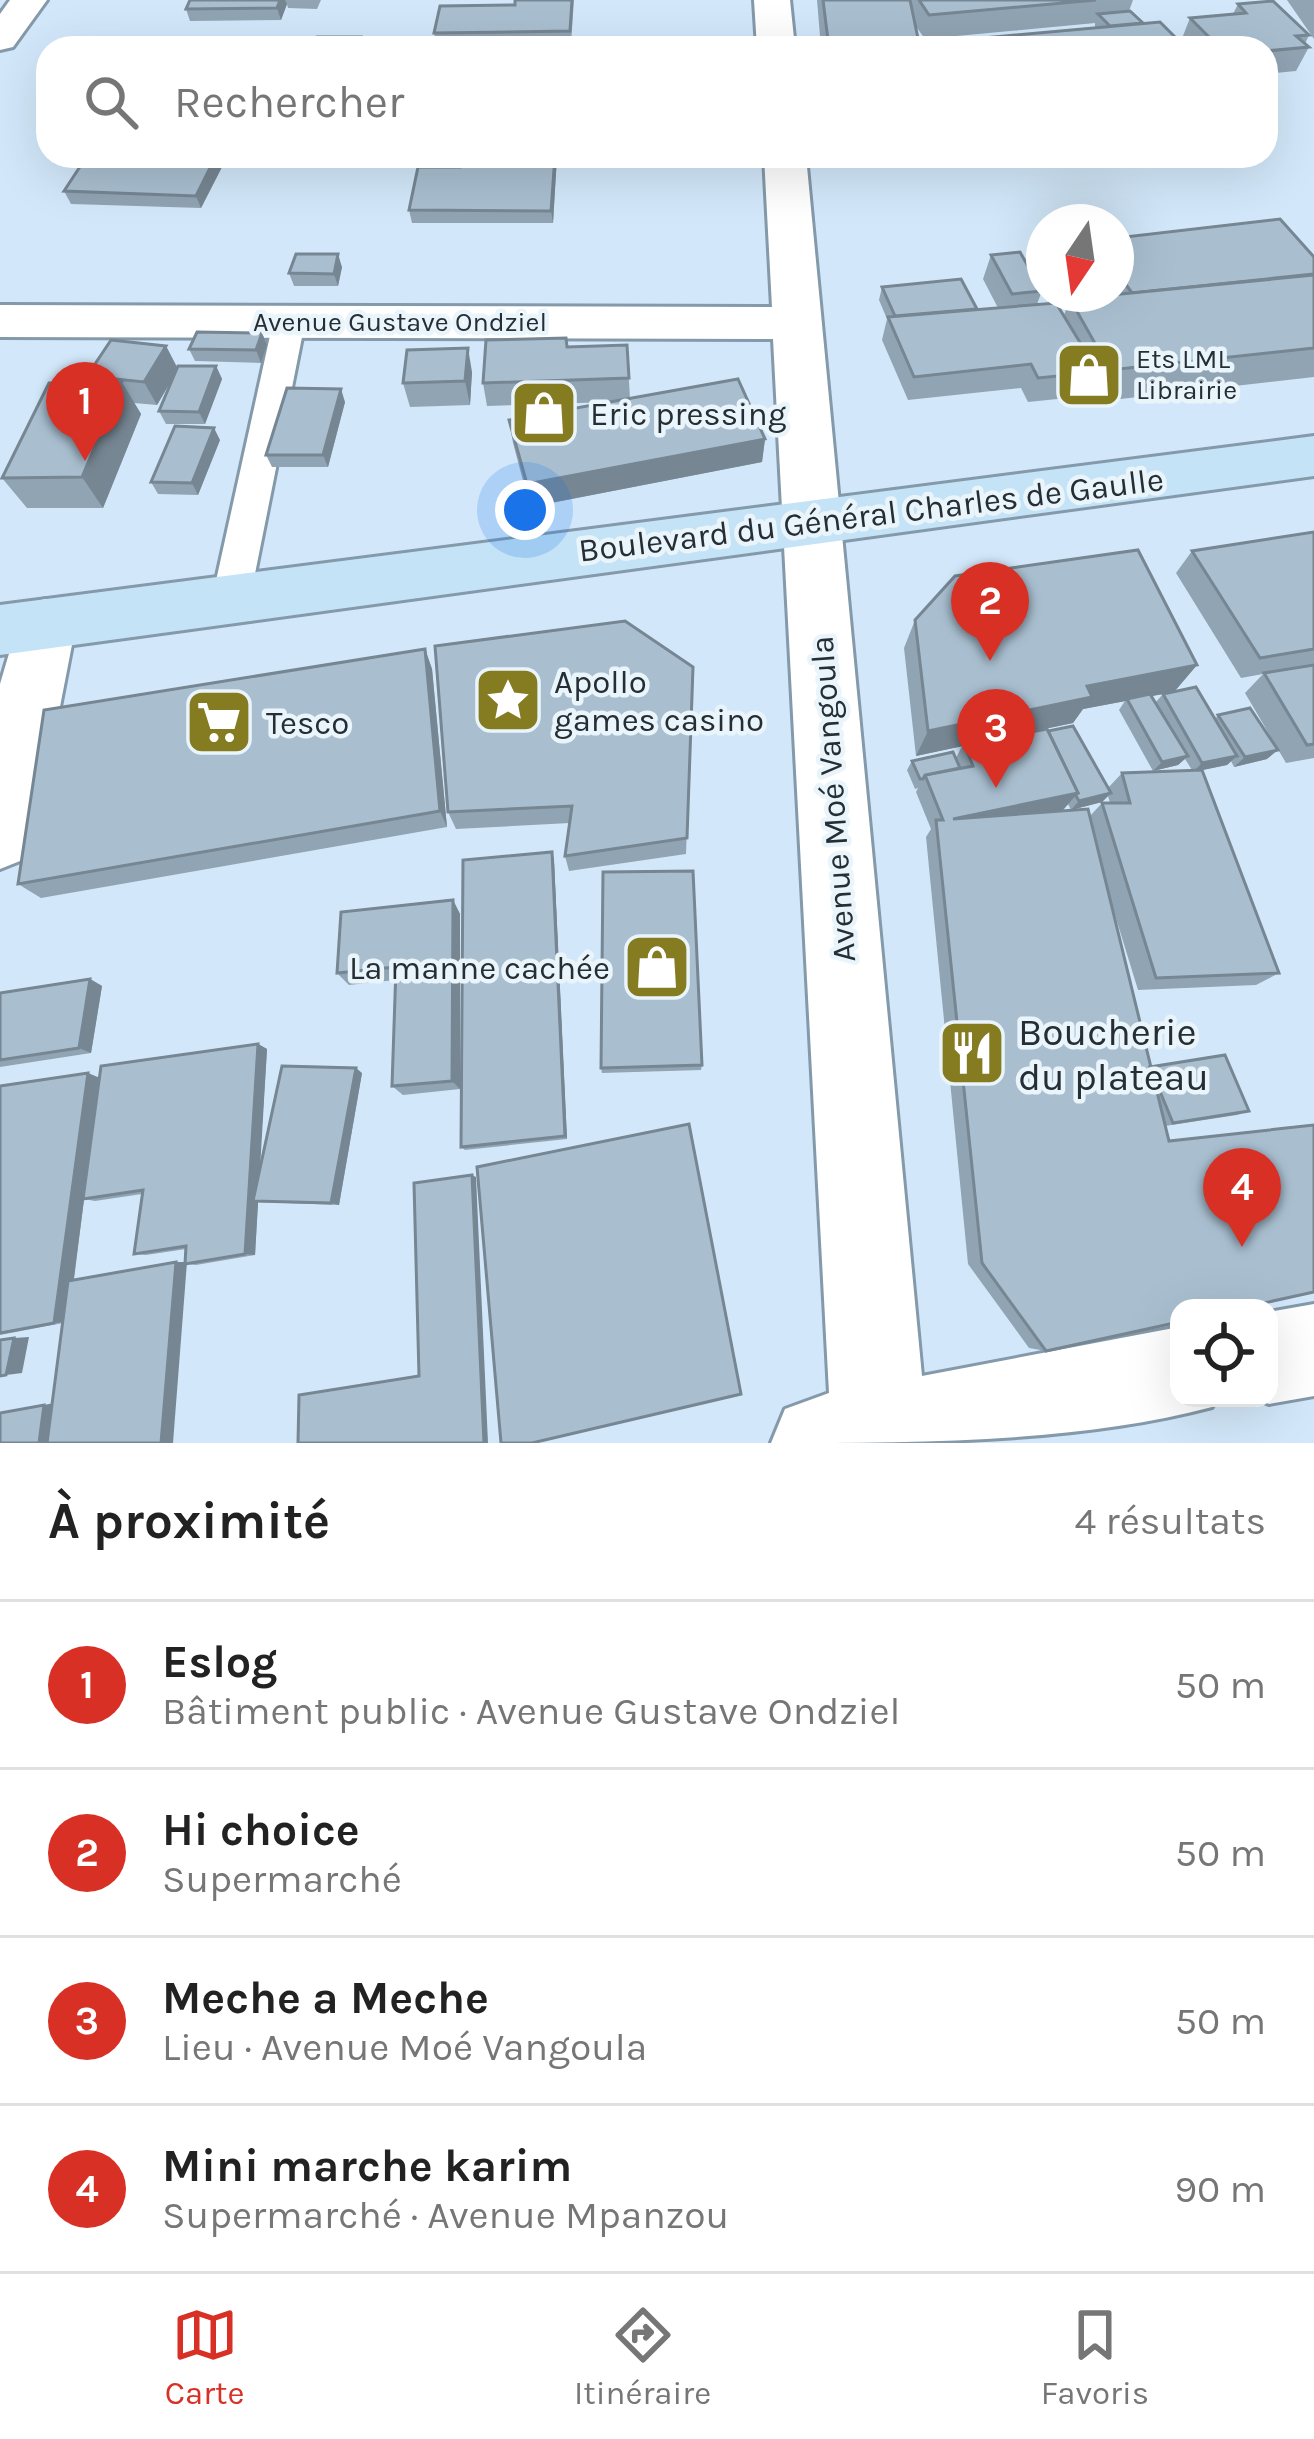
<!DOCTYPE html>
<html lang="fr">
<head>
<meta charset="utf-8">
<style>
  body { margin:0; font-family:Karla,sans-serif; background:#f6f6f6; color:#222 }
  .controls { position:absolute; right:36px; bottom:36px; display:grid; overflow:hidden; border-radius:24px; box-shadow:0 12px 48px #0002 }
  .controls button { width:108px; height:108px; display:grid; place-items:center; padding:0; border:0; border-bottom:3px solid #e0e0e0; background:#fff; color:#222; font:60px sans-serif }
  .compass { position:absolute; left:1026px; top:204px; width:108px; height:108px; border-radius:50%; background:#fff; box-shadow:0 12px 48px #0002; rotate:193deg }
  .you { position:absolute; left:525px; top:510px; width:42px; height:42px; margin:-30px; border:9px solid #fff; border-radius:50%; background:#1a73e8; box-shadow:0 0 0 18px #1a73e833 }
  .badge { display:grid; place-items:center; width:78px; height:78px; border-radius:50%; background:#d93025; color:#fff; font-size:39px; font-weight:700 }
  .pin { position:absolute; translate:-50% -99px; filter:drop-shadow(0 3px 6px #0008) }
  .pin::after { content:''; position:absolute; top:63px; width:42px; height:36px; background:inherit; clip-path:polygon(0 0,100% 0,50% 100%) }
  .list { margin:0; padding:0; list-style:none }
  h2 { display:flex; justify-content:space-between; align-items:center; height:156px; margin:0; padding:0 48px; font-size:51px }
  h2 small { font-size:39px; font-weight:400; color:#767676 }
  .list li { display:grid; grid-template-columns:78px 1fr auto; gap:36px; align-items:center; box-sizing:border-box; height:168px; padding:0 48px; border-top:3px solid #e0e0e0 }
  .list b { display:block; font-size:45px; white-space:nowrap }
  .list p { margin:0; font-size:39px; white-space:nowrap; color:#767676 }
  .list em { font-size:39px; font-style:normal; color:#767676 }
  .icon { flex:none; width:66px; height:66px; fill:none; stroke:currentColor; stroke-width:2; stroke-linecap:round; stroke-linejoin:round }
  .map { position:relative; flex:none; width:1314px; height:1443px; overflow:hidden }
  .search { position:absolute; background:#fff; box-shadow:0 12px 48px #0002; left:36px; right:36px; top:36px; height:132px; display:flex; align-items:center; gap:30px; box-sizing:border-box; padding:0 42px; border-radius:36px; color:#767676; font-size:45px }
  .sheet { height:828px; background:#fff }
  nav { display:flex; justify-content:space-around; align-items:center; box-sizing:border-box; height:168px; border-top:3px solid #e0e0e0; background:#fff; font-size:33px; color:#767676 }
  nav a { display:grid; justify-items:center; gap:6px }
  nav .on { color:#d93025 }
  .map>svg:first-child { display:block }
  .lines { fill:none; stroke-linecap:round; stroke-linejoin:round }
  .service-casing { stroke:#8499aa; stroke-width:6 }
  .minor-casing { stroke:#8499aa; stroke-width:6 }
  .secondary-casing { stroke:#8499aa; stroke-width:6 }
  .service { fill:#fff; fill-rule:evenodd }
  .minor { fill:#fff; fill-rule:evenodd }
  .secondary { fill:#c4e3f6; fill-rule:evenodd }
  .wall { fill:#91a4b3; fill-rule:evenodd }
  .shaded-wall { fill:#768692 }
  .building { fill:#a9bfd0; stroke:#768692; stroke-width:3 }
  .labels { text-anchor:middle; stroke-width:9; stroke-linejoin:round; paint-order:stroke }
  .far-street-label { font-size:27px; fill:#252e34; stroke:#eaf4fb }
  .far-poi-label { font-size:27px; fill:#252e34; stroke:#eaf4fb; text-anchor:start }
  .poi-label { font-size:33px; fill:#252e34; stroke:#eaf4fb; text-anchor:start }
  .street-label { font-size:33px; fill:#252e34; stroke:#eaf4fb }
  .near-poi-label { font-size:39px; fill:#252e34; stroke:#eaf4fb; text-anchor:start }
</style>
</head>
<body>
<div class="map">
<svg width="1314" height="1443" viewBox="0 0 1314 1443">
  <rect width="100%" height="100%" fill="#d2e8fa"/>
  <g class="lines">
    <defs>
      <polygon id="service" points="289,312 305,322 250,599 245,610 231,614 217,610 212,599 273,322"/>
      <g id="minor">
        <polygon points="10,0 47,0 13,47 0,50 0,14"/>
        <polygon points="754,0 790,0 795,48 757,48"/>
        <path d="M764,156H806L922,1376L1179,1327V1398H1216L1212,1407C1076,1443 915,1443 771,1443L785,1409L829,1393L773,339L0,337V305L772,307Z"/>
        <polygon points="45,599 67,606 76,624 35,836 25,859 0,869 0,684 23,606"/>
        <polygon points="1314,1304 1314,1396 1269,1404 1254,1398 1269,1398 1269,1312"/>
      </g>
      <polygon id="secondary" points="1314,436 1314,476 0,655 0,605"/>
    </defs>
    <use href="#service" class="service-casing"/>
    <use href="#minor" class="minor-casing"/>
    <use href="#secondary" class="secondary-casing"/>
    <use href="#service" class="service"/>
    <use href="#minor" class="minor"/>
    <use href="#secondary" class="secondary"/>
  </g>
  <g class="wall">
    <polygon points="190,0 321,0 317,9 288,8 287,4 281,20 190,21 186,9"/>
    <polygon points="515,0 574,0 571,44 437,45 434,33 515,5"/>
    <polygon points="817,0 1133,0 1129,11 1143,23 1182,44 1181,48 938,48 939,42 1095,28 1095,23 925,39 915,25 920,48 821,48"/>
    <polygon points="1287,0 1314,0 1314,39"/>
    <polygon points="1238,4 1309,35 1305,44 1309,47 1296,71 1266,74 1266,48 1187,48 1181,41 1190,18 1233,14"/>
    <polygon points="557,156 553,223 412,223 409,210 460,167"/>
    <polygon points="223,165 201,208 71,204 64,191"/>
    <polygon points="1116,238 1314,257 1314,377 1094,402 1089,391 1087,396 1028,402 1021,388 908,400 882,340 887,319 879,300 882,287 977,309 998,308 983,279 991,255 1042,291 1037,304 1064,315 1070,299 1118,295 1116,292"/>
    <polygon points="342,267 338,286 294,286 289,273"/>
    <polygon points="262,333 267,345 261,363 195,361 189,349"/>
    <polygon points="627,345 630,399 765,439 762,462 530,507 513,443 509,420 610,402 487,406 483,383 567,347"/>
    <polygon points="166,346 177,368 216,366 222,379 205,424 166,424 159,411 173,378 157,405 134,403 141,414 103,508 27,508 2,478 91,382 87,376"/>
    <polygon points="472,372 470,405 410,407 403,383"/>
    <polygon points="345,402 328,467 272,467 266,455"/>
    <polygon points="220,440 198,495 158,494 151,482"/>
    <polygon points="1314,532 1314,758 1286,763 1245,693 1263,674 1241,678 1176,573 1192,551"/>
    <path d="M915,620L1197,665L1174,692L1151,696L1155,703L1163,694L1215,719L1218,715L1267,759L1234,767L1231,761L1227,765L1202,770L1279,973L1256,985L1138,990L1108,892L1151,1067L1249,1111L1237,1115L1165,1126L1046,1351L1029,1348L968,1264L926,837L931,829L916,792L918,788L915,789L907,770L912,761L956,758L962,746L916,756L904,648ZM1125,701L1119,710L1153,771L1178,765L1185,759L1192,770L1122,773L1108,788L1034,731L1073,723L1083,709ZM1108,796L1110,803H1102L1090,816L1063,810L1068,804L1071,810L1102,802Z"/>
    <polygon points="425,649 432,669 447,827 41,898 18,884"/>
    <polygon points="693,667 686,854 569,871 565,856 570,823 456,829 448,812"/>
    <polygon points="552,852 554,860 567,1139 465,1150 461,1147"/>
    <polygon points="453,900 460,914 460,1089 403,1095 392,1086 395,980 349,985 337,973"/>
    <polygon points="90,979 102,986 91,1053 0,1067 0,993"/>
    <path d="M258,1044L267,1049L259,1172L362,1073L339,1205L258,1202L255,1255L196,1265L187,1264L52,1404L63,1323L0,1335V1086L99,1077ZM142,1194L134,1254L146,1255L186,1249L185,1262L74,1280L84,1199L95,1201Z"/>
    <polygon points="702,1065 701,1070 602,1073 601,1068"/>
  </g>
  <g class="shaded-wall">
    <polygon points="280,0 285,0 287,4 281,20 277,8"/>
    <polygon points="216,156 219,156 223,165 201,208 196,196"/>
    <polygon points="555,156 557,156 553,223 551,211"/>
    <polygon points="338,254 342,267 338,286 334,274"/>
    <polygon points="262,333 267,345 261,363 256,350"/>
    <polygon points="166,346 178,369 157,405 144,382"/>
    <polygon points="468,348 472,372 470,405 465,381"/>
    <polygon points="216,366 222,379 205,424 199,412"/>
    <polygon points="122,382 141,414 103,508 82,477"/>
    <polygon points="341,389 345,402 328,467 323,455"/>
    <polygon points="214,428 220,440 198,495 192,483"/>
    <polygon points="765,439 762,462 530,507 527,484"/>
    <polygon points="425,649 432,669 447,827 440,811"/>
    <polygon points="1197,665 1174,692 1083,709 1073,723 916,756 928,731 1087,686"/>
    <polygon points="1278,750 1267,759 1234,767 1245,757"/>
    <polygon points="1188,756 1178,765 1153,771 1162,762"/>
    <polygon points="1237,756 1227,765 1193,772 1202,763"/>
    <polygon points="1078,793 1063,810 953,819"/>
    <polygon points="1111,793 1102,802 1071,810 1079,801"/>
    <polygon points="552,852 554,860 567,1139 565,1136"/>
    <polygon points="453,900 460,914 460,1089 452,1081"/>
    <polygon points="90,979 102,986 91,1053 79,1048"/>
    <polygon points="258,1044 267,1049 255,1255 245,1254"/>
    <polygon points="356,1068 362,1073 339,1205 331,1203"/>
    <polygon points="88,1073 100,1078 68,1322 54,1323"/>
    <polygon points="472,1175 476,1177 488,1443 484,1443"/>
    <polygon points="176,1262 187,1262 173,1443 161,1443"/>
    <polygon points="29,1337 22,1373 6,1375 14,1338"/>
    <polygon points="59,1402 54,1443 39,1443 44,1405"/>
  </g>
  <g class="building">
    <polygon points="190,0 280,0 277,8 186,9"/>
    <polygon points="515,0 572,0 570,31 434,33 440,6 515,5"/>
    <polygon points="823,0 910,0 920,48 829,48"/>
    <polygon points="919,0 1096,0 929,15"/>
    <polygon points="1273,1 1309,35 1296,36 1309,47 1266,51 1266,48 1220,48 1190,18 1246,13 1238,4"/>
    <polygon points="1130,11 1143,23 1110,26 1098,14"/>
    <polygon points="1160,22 1182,44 1141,48 943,48 939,42"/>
    <polygon points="317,37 361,37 358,47 398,48 313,48"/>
    <polygon points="87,156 216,156 196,196 64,191"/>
    <polygon points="462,156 555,156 551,211 409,210 418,167 460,167"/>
    <polygon points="1280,219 1314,257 1314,274 1132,293 1116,271 1116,238"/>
    <polygon points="1020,252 1042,291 1012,294 991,255"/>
    <polygon points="296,254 338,254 334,274 289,273"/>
    <polygon points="1314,275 1314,348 1110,370 1070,299"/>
    <polygon points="961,279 977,309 895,316 882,287"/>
    <polygon points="1056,303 1098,372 1038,378 1031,364 914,377 888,317"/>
    <polygon points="197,332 262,333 256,350 189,349"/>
    <polygon points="566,338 567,347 627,345 629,378 483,383 486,340"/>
    <polygon points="111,340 166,346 144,382 87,376"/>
    <polygon points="468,348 465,381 403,383 407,350"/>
    <polygon points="178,366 216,366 199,412 159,411"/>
    <polygon points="738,379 765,439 527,484 509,420"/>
    <polygon points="122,382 82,477 2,478 49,383"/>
    <polygon points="287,388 341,389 323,455 266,455"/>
    <polygon points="175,426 214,428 192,483 151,482"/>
    <polygon points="1314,532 1314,649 1260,658 1192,551"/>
    <polygon points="1138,550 1197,665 1087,686 1092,697 928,731 915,620 955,576"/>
    <polygon points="625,621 693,667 687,838 565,856 572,806 448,812 435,646"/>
    <polygon points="425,649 440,811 18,884 44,710"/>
    <polygon points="1314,665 1314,744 1307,745 1264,673"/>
    <polygon points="1196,687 1237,756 1202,763 1163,694"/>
    <polygon points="1150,694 1188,756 1162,762 1127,699"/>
    <polygon points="1250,708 1278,750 1245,757 1218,715"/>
    <polygon points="1073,726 1111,793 1079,801 1075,794 1078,793 1048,731"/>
    <polygon points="1047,729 1078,793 953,819 1088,809 1169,1141 1314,1125 1314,1292 1241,1308 1179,1308 1179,1322 1046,1351 982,1263 936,820 943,820 925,775 973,766 964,744"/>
    <polygon points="953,752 960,768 925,775 923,779 920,779 912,761"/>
    <polygon points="1202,770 1279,973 1156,978 1102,803 1130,803 1122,773"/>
    <polygon points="552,852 565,1136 461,1147 463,860"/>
    <polygon points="693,871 702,1065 601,1068 603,872"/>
    <polygon points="453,900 452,1081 392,1086 396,967 337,973 341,912"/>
    <polygon points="90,979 79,1048 0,1060 0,993"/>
    <polygon points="258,1044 245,1254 185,1264 186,1246 134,1254 143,1190 83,1199 101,1066"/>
    <polygon points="1225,1055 1249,1111 1173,1123 1150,1067"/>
    <polygon points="282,1066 356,1068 331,1203 253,1201"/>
    <polygon points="88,1073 54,1323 0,1333 0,1086"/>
    <polygon points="689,1124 741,1394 532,1443 501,1443 477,1167"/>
    <polygon points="472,1175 484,1443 298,1443 299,1395 419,1376 414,1183"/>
    <polygon points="176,1262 161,1443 47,1443 68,1281"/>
    <polygon points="14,1338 6,1375 0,1376 0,1340"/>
    <polygon points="44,1405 39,1443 0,1443 0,1413"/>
  </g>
  <defs>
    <symbol id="shop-square" viewBox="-11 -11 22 22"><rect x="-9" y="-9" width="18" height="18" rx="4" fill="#857b20" stroke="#eaf4fb"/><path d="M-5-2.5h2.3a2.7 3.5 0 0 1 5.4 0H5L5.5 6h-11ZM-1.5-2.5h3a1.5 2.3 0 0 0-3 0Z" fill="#fff"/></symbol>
    <symbol id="sight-square" viewBox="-11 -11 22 22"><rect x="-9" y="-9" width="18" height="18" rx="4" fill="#857b20" stroke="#eaf4fb"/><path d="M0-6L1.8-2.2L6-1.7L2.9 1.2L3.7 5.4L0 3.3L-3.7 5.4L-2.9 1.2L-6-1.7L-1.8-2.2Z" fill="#fff"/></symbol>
    <symbol id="supermarket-square" viewBox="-11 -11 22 22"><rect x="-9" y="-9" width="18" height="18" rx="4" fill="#857b20" stroke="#eaf4fb"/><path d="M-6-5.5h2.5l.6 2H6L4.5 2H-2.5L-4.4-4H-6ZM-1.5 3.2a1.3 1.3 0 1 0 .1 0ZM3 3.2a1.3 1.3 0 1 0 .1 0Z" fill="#fff"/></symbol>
    <symbol id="restaurant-square" viewBox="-11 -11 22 22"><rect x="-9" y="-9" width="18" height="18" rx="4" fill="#857b20" stroke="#eaf4fb"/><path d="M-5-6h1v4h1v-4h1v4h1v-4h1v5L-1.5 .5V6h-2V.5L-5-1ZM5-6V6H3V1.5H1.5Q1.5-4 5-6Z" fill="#fff"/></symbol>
  </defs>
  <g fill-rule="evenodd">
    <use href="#shop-square" x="1051" y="337" width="76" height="76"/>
    <use href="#shop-square" x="506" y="375" width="76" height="76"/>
    <use href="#sight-square" x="470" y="662" width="76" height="76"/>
    <use href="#supermarket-square" x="181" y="684" width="76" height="76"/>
    <use href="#shop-square" x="619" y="929" width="76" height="76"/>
    <use href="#restaurant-square" x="934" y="1015" width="76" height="76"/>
  </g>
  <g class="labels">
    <g class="far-street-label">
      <text x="400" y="331">Avenue Gustave Ondziel</text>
    </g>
    <g class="far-poi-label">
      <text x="1136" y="368">Ets LML<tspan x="1136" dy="31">Librairie</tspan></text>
    </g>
    <g class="poi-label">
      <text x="590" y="425">Eric pressing</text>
      <text x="554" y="693">Apollo<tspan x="554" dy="38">games casino</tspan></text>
      <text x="266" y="734">Tesco</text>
      <text x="610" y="979" text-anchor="end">La manne cachée</text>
    </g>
    <g class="street-label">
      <text transform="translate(871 514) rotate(-7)" y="12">Boulevard du Général Charles de Gaulle</text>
      <text transform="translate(832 799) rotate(-94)" y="12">Avenue Moé Vangoula</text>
    </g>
    <g class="near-poi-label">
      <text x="1018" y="1045">Boucherie<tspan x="1018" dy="45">du plateau</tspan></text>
    </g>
  </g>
</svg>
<div class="controls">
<button><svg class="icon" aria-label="locate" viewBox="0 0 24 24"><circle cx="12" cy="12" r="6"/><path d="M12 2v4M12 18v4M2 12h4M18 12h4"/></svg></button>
</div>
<svg class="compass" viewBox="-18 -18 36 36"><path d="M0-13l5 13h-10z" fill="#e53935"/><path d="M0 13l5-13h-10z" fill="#767676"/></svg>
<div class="you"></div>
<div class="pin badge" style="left:85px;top:461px">1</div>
<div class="pin badge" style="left:990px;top:661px">2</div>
<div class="pin badge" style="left:996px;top:788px">3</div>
<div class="pin badge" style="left:1242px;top:1247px">4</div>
<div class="search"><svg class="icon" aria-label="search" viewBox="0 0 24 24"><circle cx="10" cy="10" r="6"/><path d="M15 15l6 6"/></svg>Rechercher</div>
</div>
<section class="sheet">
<h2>À proximité<small>4 résultats</small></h2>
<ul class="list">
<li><span class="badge">1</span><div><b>Eslog</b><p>Bâtiment public · Avenue Gustave Ondziel</p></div><em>50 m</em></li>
<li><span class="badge">2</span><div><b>Hi choice</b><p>Supermarché</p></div><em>50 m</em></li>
<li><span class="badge">3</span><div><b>Meche a Meche</b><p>Lieu · Avenue Moé Vangoula</p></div><em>50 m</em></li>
<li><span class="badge">4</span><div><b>Mini marche karim</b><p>Supermarché · Avenue Mpanzou</p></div><em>90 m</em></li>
</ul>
</section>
<nav>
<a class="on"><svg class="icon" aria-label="map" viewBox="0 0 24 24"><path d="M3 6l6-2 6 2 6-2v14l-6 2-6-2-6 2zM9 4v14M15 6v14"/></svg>Carte</a>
<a><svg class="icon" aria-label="directions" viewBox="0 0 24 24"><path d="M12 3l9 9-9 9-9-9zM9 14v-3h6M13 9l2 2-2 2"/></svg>Itinéraire</a>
<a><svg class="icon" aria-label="saved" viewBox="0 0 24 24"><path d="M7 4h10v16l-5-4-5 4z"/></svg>Favoris</a>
</nav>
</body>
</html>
